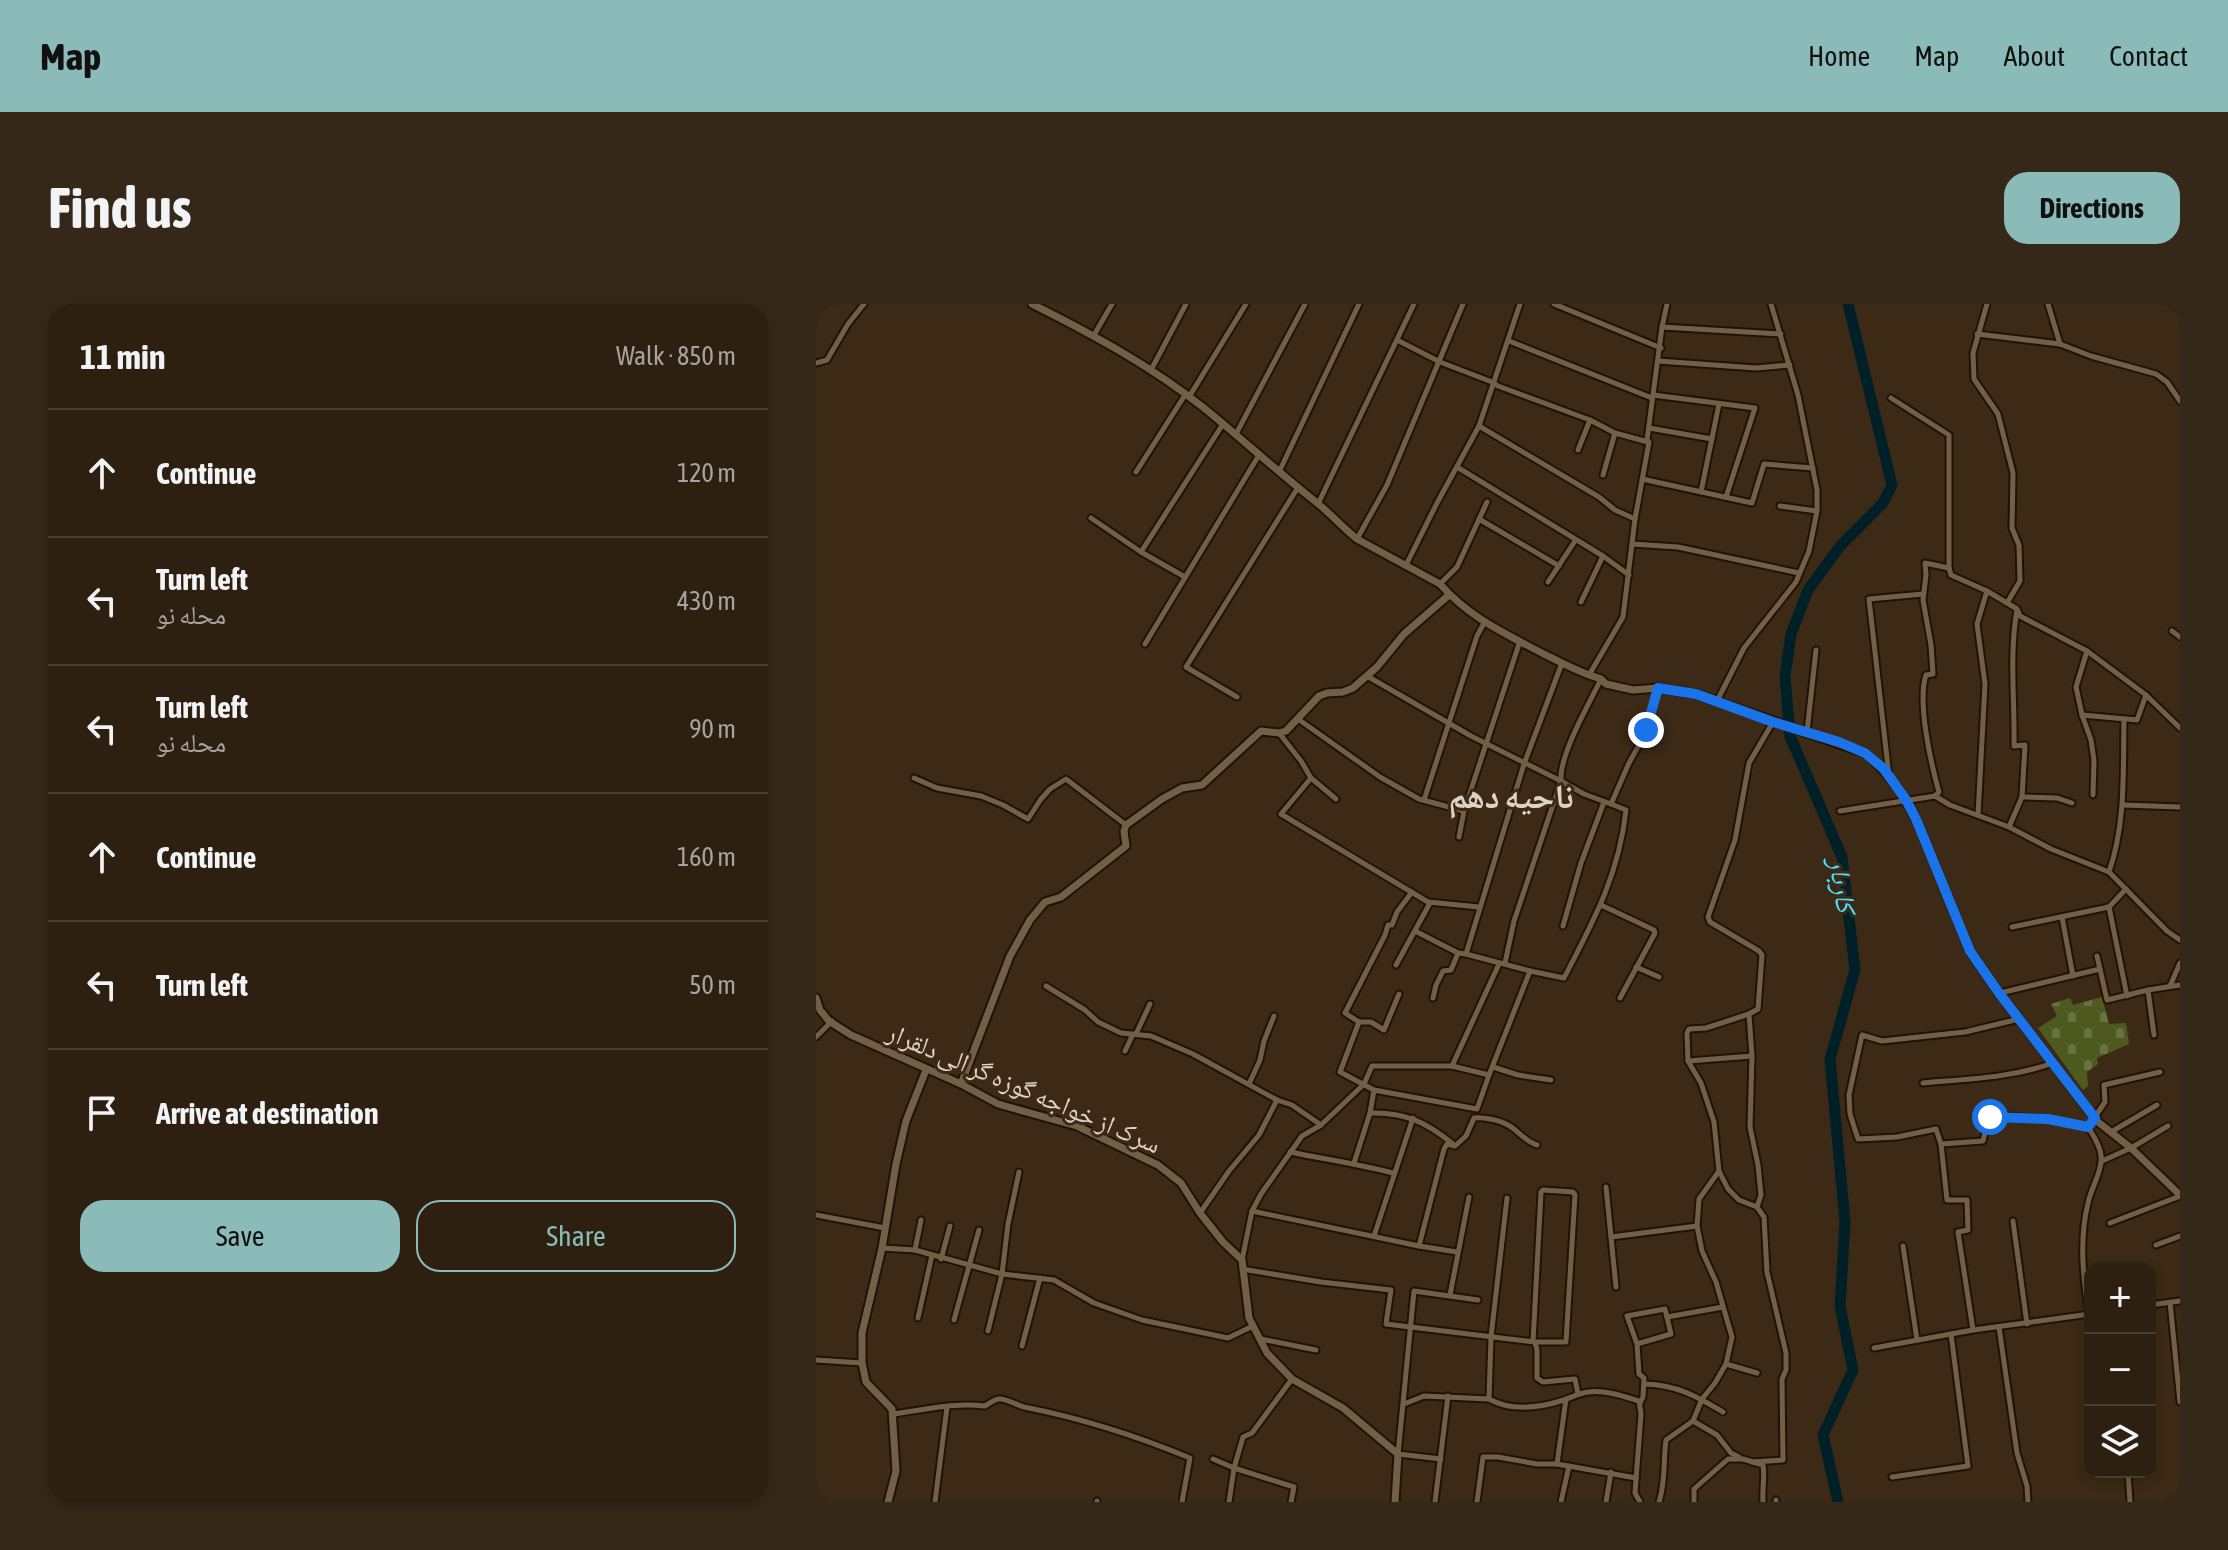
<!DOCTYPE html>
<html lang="en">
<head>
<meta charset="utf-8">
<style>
  body { margin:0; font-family:"Asap Condensed","Noto Naskh Arabic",sans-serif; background:#352819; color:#f1f3f6 }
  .controls { position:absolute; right:24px; bottom:24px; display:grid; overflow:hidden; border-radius:16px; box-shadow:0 4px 12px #0003 }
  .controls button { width:72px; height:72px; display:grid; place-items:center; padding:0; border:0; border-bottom:2px solid #483e30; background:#2d2010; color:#f1f3f6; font:40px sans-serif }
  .stop { position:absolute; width:24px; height:24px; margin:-18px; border:6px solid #1a73e8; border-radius:50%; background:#fff }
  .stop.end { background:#1a73e8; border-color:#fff; box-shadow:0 2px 8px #0008 }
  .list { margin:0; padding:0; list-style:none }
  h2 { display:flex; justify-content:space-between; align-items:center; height:104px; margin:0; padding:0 32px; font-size:34px }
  h2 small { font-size:26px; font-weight:400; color:#a7a39f }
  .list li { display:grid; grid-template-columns:52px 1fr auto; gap:24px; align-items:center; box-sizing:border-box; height:128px; padding:0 32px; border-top:2px solid #483e30 }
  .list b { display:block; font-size:30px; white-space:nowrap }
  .list p { margin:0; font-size:26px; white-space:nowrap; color:#a7a39f }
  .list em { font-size:26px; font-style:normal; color:#a7a39f }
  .actions { display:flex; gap:16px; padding:24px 32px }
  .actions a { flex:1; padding:18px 0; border:2px solid #8bbbb9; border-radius:24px; text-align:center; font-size:28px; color:#8bbbb9 }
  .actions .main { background:#8bbbb9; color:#111 }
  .icon { flex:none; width:44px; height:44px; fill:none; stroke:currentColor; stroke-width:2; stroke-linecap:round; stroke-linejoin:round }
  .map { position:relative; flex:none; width:1364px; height:1198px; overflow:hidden; border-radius:24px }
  header { display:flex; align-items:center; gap:48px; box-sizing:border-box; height:112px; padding:0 40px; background:#8bbbb9; color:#111 }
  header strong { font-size:38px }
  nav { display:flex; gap:44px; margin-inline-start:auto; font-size:28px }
  .intro { display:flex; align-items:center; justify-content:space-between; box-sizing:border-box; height:192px; padding:0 48px }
  h1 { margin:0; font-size:56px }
  .button { padding:20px 36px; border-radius:24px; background:#8bbbb9; color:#111; font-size:28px; font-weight:700 }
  main { display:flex; gap:48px; padding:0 48px }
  aside { flex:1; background:#2d2010; border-radius:24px; box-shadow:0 4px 12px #0003 }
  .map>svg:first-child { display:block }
  .cemetery { fill:url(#cemetery-stones) }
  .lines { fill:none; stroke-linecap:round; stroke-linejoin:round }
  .river { stroke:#002027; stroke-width:11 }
  .street-casing { stroke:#231201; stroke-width:9 }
  .secondary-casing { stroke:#231201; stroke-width:11 }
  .street { stroke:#735e48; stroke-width:5 }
  .secondary { stroke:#735e48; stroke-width:7 }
  .route { stroke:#1a73e8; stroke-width:10 }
  .labels { text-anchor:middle; stroke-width:6; stroke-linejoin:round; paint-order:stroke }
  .street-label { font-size:26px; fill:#ded2c6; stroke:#3c2a16 }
  .water-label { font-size:28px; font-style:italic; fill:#4adfff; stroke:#3c2a16 }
  .district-label { font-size:34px; font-weight:bold; fill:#ded2c6; stroke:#3c2a16 }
</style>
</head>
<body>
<header>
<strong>Map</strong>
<nav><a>Home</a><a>Map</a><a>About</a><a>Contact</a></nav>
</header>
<div class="intro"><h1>Find us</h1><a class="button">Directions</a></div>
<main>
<aside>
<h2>11 min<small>Walk · 850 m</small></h2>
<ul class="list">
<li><svg class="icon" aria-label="ahead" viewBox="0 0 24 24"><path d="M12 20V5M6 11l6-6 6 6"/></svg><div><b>Continue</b></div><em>120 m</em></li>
<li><svg class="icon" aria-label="left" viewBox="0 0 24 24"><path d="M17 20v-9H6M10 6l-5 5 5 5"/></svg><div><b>Turn left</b><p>محله نو</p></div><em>430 m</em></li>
<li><svg class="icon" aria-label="left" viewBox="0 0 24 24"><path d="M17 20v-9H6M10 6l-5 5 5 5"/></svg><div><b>Turn left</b><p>محله نو</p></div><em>90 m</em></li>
<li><svg class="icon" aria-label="ahead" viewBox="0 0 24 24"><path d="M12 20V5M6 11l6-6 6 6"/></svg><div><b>Continue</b></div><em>160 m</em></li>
<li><svg class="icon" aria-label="left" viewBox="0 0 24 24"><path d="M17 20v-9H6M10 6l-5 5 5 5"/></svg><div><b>Turn left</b></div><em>50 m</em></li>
<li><svg class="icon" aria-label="arrive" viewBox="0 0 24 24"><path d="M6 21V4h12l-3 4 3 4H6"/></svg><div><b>Arrive at destination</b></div></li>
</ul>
<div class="actions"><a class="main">Save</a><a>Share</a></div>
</aside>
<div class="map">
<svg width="1364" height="1198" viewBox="0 0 1364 1198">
  <defs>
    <pattern id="cemetery-stones" width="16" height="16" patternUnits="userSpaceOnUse" patternTransform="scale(2)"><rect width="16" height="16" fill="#4f5a21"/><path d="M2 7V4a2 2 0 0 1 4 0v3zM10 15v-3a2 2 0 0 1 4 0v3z" fill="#687140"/></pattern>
  </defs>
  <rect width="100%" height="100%" fill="#3c2a16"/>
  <polygon class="cemetery" points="1286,693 1293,720 1310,719 1313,740 1281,754 1282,760 1271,768 1272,782 1267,786 1222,724 1241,712 1235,700 1254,694 1257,701"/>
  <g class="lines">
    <polyline class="river" points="1022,1198 1007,1131 1037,1066 1024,1002 1029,918 1014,755 1039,666 1026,553 974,432 969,372 975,330 992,286 1025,241 1067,199 1076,181 1032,0"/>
    <defs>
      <g id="street">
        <polyline points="738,0 845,44"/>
        <polyline points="1171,0 1157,49 1158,75 1182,110 1197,169 1196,224 1203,241 1204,277 1191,299"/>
        <polyline points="1232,0 1244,40"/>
        <polyline points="846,23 965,30"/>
        <polyline points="1161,30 1244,40 1275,52 1340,70 1351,78 1364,97"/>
        <polyline points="278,31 296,0"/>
        <polyline points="581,36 624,58 676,78 682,82 774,116 799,129 832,138"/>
        <polyline points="693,37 836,94"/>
        <polyline points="842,57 940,64 974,61"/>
        <polyline points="0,59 11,56 32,20 48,0"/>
        <polyline points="335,66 370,0"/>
        <polyline points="837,91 939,104 910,193"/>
        <polyline points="373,93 430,0"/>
        <polyline points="1075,94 1133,131 1133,264 1135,271 1171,287 1201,305 1204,312 1271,347 1330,391 1364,424"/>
        <polyline points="663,122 783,193 799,206 819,215"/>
        <polyline points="833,124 896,135"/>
        <polyline points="420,130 489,0"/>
        <polyline points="762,146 774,116"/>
        <polyline points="641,163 787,252 813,271"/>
        <polyline points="320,168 369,91"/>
        <polyline points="463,168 543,0"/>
        <polyline points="787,171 799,129"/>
        <polyline points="826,175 936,199 948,160 997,164"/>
        <polyline points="885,188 903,100"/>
        <polyline points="502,200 598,0"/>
        <polyline points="964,202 1001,207"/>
        <polyline points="275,214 325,248 369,273"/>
        <polyline points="663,215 743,262"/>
        <polyline points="541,235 571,181 647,0"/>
        <polyline points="816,240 862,243 983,269"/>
        <polyline points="325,248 407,120"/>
        <polyline points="590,261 621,199 663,122 704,0"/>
        <polyline points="732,278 759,237"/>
        <polyline points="624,280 641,263 671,198"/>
        <polyline points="765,298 787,252"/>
        <polyline points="1356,327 1364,333"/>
        <polyline points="329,340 443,151"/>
        <polyline points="1271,347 1260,383 1266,411 1275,436 1278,456 1277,491"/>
        <polyline points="773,371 807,313 819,215 833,138 831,136 846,23 851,0"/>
        <polyline points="551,372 655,432 745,477 768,490 795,500"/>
        <polyline points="421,393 370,363 481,185"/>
        <polyline points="901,397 928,344 980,278 993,247 1001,207 1001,186 982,91 955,0"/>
        <polyline points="1266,411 1321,416 1330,391"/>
        <polyline points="482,415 564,473 603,495 648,507"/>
        <polyline points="991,428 1000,346"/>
        <polyline points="463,429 485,457 495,474 465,510 612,598 663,603"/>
        <polyline points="1073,472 1053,295 1107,290"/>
        <polyline points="98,474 121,484 165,492 187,501 212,515 225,495 234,485 250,475 310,521"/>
        <polyline points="495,474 520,495"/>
        <path d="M1119,492L1123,488C1115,460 1101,398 1110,371L1117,370L1115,341L1107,296L1110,271L1109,259L1133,264"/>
        <polyline points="1206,493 1241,494 1256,499"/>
        <polyline points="608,496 661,332 668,319"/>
        <polyline points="1307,501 1364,503"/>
        <polyline points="1024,507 1119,492 1134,501 1193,523 1235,545 1293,568 1351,627 1364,636"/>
        <polyline points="1162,511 1169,380 1161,320 1171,287"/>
        <path d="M1193,523L1206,493L1209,441L1198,442C1199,397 1193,351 1201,306"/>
        <polyline points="643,533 648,507 704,337"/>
        <path d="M1293,568C1310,519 1307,466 1308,415"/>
        <polyline points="596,588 581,608 576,621 572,621 569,631 529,709 543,718 524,768 558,786 661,805 673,771"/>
        <polyline points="785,601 838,626 839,629 804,694"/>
        <polyline points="1293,603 1311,692"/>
        <polyline points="1246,613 1257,672"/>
        <polyline points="747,622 765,559 788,498"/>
        <polyline points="1196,623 1293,603 1310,585"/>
        <polyline points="599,627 642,649"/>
        <polyline points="1281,652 1291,696 1332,686"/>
        <path d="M689,659L698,617L745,477C743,451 773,400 785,375"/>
        <polyline points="580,661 614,599"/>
        <polyline points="820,663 843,673"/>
        <path d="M714,667L748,674C777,618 803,571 810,506L795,500L813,459L828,432L842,384"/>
        <polyline points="230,682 269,706 282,718 305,729 335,732 377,750 461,796"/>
        <polyline points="1354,682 1364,659"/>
        <polyline points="1184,689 1284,665"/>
        <polyline points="617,694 620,681 627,667 635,666 642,649 650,650"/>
        <polyline points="933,710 890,724 873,725 871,729 872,757 885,779 898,818 903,867 912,885 923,896 941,903"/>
        <polyline points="543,718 555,718 568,726 583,690"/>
        <polyline points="320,730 334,700"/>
        <polyline points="1338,731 1332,686 1364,681"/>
        <polyline points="0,733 16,717"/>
        <polyline points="309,747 317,730"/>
        <polyline points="872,757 936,752"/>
        <polyline points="636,762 683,660"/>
        <polyline points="677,763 702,771 735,776"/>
        <path d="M1107,779C1151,775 1195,774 1237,759"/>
        <polyline points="433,780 444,756 448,737 458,712"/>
        <path d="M554,809C589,808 610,818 637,840"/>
        <polyline points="1295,828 1341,801"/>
        <polyline points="1125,840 1167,837 1172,816 1179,811 1232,815 1272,823"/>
        <path d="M474,848C508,855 543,860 577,869"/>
        <polyline points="1286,857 1315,844 1352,822"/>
        <polyline points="538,859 554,809 558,786"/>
        <polyline points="790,883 800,983"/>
        <path d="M691,894L675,1033L673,1095C696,1108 723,1104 748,1096C756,1093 764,1089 772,1088C790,1086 807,1092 823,1097L825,1110L819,1189L824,1198"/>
        <polyline points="436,907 603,942 641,948"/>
        <polyline points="384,909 413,867 443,831 461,796 476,801 505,821"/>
        <polyline points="0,911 69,924"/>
        <polyline points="1197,917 1211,1020"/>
        <polyline points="1294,919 1364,892"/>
        <polyline points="558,932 597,814"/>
        <polyline points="795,933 881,922"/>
        <polyline points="1340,941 1364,932"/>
        <path d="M603,942L628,845L631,840L639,842L650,832L658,814C668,813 683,816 692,821C703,827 708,837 721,841"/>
        <polyline points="1087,942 1101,1036"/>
        <polyline points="66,944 99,946 186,970 238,976 278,999 326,1016 412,1034 437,1022"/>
        <polyline points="99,946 105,916"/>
        <polyline points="125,955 134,922"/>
        <polyline points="426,956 436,907 445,890 486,832 505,821 548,780 556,762 636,762 673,771 714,667 650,650 708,460 746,359"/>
        <polyline points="426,965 505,978 575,986 570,1020 719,1038 750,1038 759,891 757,888 727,886 725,888 717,1038"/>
        <polyline points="634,991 653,893"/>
        <polyline points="1354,998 1364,1098"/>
        <polyline points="1334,1001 1364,997"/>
        <path d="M1273,1010C1267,973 1263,936 1272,899C1275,884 1287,866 1285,851C1284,841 1277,831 1272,823L1289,798L1288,781L1344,768"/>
        <polyline points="851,1013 907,1003"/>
        <polyline points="102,1014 116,951"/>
        <polyline points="138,1016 163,926"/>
        <polyline points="1183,1023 1201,1149 1211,1182 1212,1198"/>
        <polyline points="1157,1026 1142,928 1152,926 1151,896 1131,896 1125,840 1120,825 1081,833 1042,835 1034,810 1033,791 1046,731 1066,737 1149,728 1203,715"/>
        <polyline points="172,1027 186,970 192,920 203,868"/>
        <polyline points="445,1035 500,1046"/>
        <polyline points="719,1038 721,1046 721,1074 727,1078 759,1075 762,1090"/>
        <polyline points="821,1040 855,1030 849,1005 811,1012 821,1040 823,1070 828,1074 827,1093 824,1099"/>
        <polyline points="206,1042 224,974"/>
        <polyline points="1058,1044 1157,1026 1274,1010"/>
        <polyline points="0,1056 46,1059"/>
        <polyline points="910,1060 941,1069"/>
        <path d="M829,1080C861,1081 880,1092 907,1108"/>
        <polyline points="588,1100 608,1092 673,1095"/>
        <path d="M77,1110C107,1106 139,1098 169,1102C174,1099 179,1094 185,1095C190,1095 201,1101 208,1103C264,1114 321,1132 374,1154L366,1198"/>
        <polyline points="877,1117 901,1131 915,1149 923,1153"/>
        <polyline points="397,1155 418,1164 478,1183 475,1198"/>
        <polyline points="625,1155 582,1150 598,987 662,996"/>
        <polyline points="936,1158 967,1156 966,1075 970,1066 970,1049 951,968 948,913 941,903 945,891 942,861 934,823 936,752 933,710 942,705 946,651 943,647 894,618 892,613 919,536 933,459 957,418"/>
        <polyline points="741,1160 750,1095"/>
        <polyline points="1312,1168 1314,1198"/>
        <polyline points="1076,1173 1152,1162 1135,1030"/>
        <polyline points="960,1196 960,1198"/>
        <polyline points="119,1198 131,1103"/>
        <polyline points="281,1198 281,1197"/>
        <polyline points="413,1198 418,1164 427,1133 436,1129 476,1075"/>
        <polyline points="619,1198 632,1092"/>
        <polyline points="661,1198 667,1153 682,1153 721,1160 741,1160 820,1174"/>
        <polyline points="745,1198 753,1162"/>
        <polyline points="790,1198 795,1168"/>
        <path d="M843,1198C850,1177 847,1157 850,1136L877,1117L886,1095L899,1079L910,1060L916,1033L900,978L886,947L881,922L883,895L903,867"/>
        <path d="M878,1198V1185L912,1155H927L947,1161C949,1175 946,1184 947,1198"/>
      </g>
      <g id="secondary">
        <path d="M216,0C276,30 335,62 388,104C426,135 462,168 500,198C515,210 527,224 541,235L624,280C652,312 684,327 722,347C742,357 763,369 785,375L790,380L817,386L842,384L880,390L1049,449C1072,468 1086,488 1100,515L1154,647L1183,689L1282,818L1315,844L1364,891"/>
        <polyline points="0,694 4,706 13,717 35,731 145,780 182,800 261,822 342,861 365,879 384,909 407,938 426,956 433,1014 451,1049 476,1075 527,1104 582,1150 579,1198"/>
        <polyline points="145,780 194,652 214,616 229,598 245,593 310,542 308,527 310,521 346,495 366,484 386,481 445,427 463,429 470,427 503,392 511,389 527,388 537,384 561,363 588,330 633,291"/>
        <polyline points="72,1198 80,1167 76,1105 50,1078 46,1059 46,1029 66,944 80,860 90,817 110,766"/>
      </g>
    </defs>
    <use href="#street" class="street-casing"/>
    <use href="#secondary" class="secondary-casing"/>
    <use href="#street" class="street"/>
    <use href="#secondary" class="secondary"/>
  </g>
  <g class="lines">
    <polyline class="route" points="830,426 842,384 880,390 957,418 1023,438 1049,449 1068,465 1090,496 1100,515 1154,647 1183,689 1279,814 1272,823 1232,815 1174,813"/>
  </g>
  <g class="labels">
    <g class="street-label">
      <text transform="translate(208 784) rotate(23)" y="9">سرک از خواجه گوزه گر الی دلقرار</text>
    </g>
    <g class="water-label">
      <text transform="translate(1027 581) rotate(81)" y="10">کاربار</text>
    </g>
    <g class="district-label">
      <text x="695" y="504">ناحیه دهم</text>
    </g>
  </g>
</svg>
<div class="controls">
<button>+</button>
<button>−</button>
<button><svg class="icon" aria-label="layers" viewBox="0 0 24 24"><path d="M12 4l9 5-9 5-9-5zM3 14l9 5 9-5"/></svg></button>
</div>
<div class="stop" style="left:1174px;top:813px"></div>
<div class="stop end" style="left:830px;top:426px"></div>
</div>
</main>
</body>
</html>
